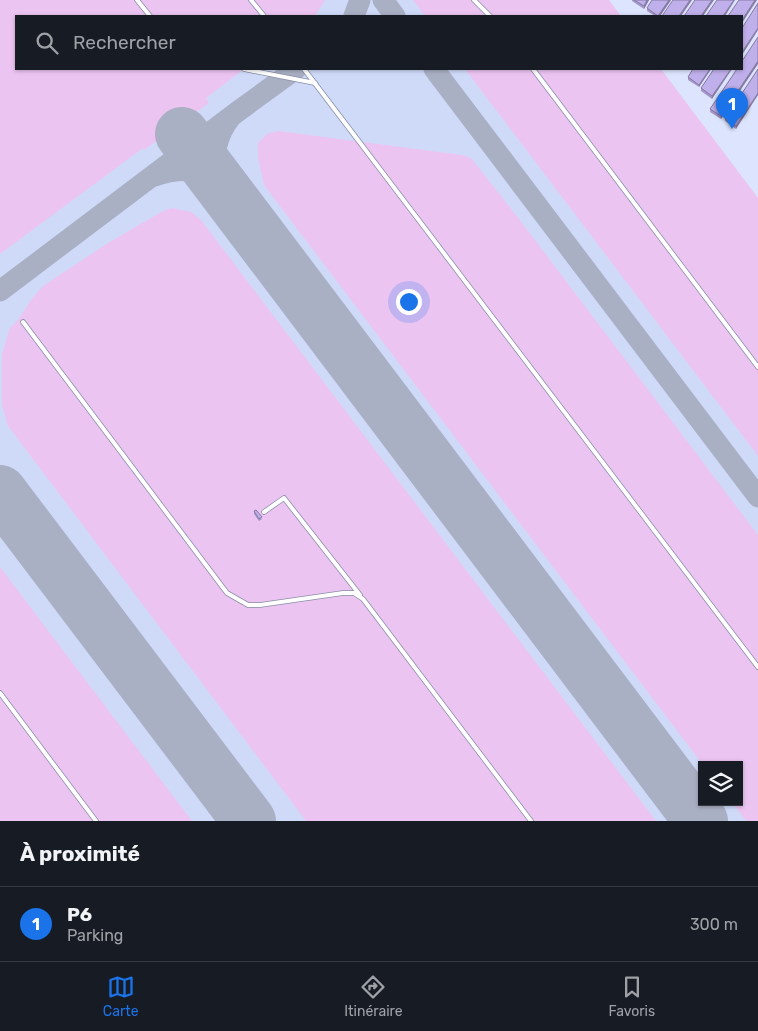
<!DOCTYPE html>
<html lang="fr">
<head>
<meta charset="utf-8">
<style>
  body { margin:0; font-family:Rubik,sans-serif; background:#242831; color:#f1f3f6 }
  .controls { position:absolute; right:15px; bottom:15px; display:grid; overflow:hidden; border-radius:0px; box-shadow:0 1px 4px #0004 }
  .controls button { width:45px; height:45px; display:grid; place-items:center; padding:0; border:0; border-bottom:1px solid #363941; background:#171b24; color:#f1f3f6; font:25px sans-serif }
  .you { position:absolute; left:408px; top:301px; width:18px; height:18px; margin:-12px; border:4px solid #fff; border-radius:50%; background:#1a73e8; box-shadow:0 0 0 8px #1a73e833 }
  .badge { display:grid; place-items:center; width:32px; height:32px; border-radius:50%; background:#1a73e8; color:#fff; font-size:16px; font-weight:700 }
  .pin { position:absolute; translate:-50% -41px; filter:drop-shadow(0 1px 2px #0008) }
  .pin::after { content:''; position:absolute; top:26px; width:18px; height:15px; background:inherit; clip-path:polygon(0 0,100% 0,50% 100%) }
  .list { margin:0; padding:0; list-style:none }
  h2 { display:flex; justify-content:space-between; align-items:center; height:65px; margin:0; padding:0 20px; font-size:21px }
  h2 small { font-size:16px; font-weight:400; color:#9ea1a6 }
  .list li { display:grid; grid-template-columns:32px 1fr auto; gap:15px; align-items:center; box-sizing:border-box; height:75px; padding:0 20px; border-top:1px solid #363941 }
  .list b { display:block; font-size:19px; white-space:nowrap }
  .list p { margin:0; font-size:16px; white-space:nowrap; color:#9ea1a6 }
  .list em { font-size:16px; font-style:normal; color:#9ea1a6 }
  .icon { flex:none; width:28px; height:28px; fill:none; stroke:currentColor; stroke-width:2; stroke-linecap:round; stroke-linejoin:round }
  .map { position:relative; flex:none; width:758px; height:821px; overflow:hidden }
  .search { position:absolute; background:#171b24; box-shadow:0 1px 4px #0004; left:15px; right:15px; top:15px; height:55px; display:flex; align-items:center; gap:12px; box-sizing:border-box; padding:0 18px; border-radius:0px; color:#9ea1a6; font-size:19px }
  .sheet { height:140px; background:#171b24 }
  nav { display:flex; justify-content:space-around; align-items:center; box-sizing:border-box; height:70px; border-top:1px solid #363941; background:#171b24; font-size:14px; color:#9ea1a6 }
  nav a { display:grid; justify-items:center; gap:2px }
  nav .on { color:#1a73e8 }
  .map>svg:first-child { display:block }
  .built { fill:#cfdaf9; fill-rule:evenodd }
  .green { fill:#ecc4f2 }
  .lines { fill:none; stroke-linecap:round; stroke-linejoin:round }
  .taxiway { stroke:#aab0c4; stroke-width:21 }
  .runway { stroke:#aab0c4; stroke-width:54 }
  .service-casing { stroke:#878fa5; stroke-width:5.5 }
  .service { stroke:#fff; stroke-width:4 }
  .wall { fill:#a496ca }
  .shaded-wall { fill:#867aa4 }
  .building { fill:#bfafeb; stroke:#867aa4 }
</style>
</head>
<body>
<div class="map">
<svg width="758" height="821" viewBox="0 0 758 821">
  <rect width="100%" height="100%" fill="#dce5fd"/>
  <path class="built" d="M0,0H490L502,16H16V69H541L680,243L751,189L758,198V821H0ZM702,765H739V802H702Z"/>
  <g class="green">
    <polygon points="0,0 325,0 315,16 16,16 16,69 244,69 206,98 209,103 144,150 143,148 0,254"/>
    <polygon points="413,0 609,0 621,16 425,16"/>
    <polygon points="465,69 661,69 758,198 758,456"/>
    <polygon points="278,131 462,155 471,158 516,215 758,535 758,821 746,821 732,802 739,802 739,765 703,765 264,185 258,158 258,143 267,134"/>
    <polygon points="172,208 191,212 201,220 656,821 306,821 8,426 2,405 2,354 10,328 18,320 31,300 43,286 108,243 163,211"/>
    <polygon points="0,567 192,821 0,821"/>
  </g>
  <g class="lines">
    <g class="taxiway">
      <polyline points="383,0 395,16"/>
      <polyline points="354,16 360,0"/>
      <polyline points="434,69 758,497"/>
      <path d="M155,176C173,169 197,168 215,177C213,157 217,135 230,118"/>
      <polyline points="0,291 237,112 296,69"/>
    </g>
    <g class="runway">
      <polyline points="182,134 701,821"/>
      <polyline points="0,492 249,821"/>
    </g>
    <defs>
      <g id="service">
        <polyline points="137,0 150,16"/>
        <polyline points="251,0 264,16"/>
        <polyline points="474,0 490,16"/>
        <polyline points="244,69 315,83"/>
        <polyline points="304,69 758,667"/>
        <polyline points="533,69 758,367"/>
        <polyline points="23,322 227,593 248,605 260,605 343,593 354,593 363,599 531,821"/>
        <polyline points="264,512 284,498 360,595"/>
        <polyline points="0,693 96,821"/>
      </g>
    </defs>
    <use href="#service" class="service-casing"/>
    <use href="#service" class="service"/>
  </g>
  <g class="wall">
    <polygon points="632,0 649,0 644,9 632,1"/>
    <polygon points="671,0 660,16 655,16 647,11 647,8"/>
    <polygon points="711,69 699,87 688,80 688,77"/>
    <polygon points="714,69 712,99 701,91 701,88"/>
    <polygon points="737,69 721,119 710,112 710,109"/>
    <polygon points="758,69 736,129 725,121 725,119"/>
    <polygon points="254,511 262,519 259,521 254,514"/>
  </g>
  <g class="shaded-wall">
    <polygon points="647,0 649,0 644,9 644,6"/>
    <polygon points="669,0 671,0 660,16 658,16"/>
    <polygon points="690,0 692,0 681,16 679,16"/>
    <polygon points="712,0 714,0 703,16 701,16"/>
    <polygon points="734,0 735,0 725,16 723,16"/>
    <polygon points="755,0 757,0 742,23 742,20"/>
    <polygon points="758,28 758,30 742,55 742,52"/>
    <polygon points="758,61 758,64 721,119 721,116"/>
    <polygon points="710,69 711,69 699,87 699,85"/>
    <polygon points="731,69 732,69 712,99 712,96"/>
    <polygon points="758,93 758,95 736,129 736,126"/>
  </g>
  <g class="building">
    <polygon points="634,0 647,0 644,6"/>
    <polygon points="652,0 669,0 658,16 647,8"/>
    <polygon points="673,0 690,0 679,16 662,16"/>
    <polygon points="695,0 712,0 701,16 684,16"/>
    <polygon points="717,0 734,0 723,16 706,16"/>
    <polygon points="739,0 755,0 742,20 742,16 728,16"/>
    <polygon points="758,3 758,28 742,52 742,28"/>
    <polygon points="758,37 758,61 721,116 710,109 737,69 742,69 742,61"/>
    <polygon points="693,69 710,69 699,85 688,77"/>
    <polygon points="714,69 731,69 712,96 701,88"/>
    <polygon points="758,69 758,93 736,126 725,119"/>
    <polygon points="256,510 262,517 259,519 254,511"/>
  </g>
</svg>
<div class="controls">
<button><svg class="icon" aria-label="layers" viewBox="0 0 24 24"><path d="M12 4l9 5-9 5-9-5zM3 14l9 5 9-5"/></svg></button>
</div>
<div class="you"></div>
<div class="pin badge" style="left:732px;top:129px">1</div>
<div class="search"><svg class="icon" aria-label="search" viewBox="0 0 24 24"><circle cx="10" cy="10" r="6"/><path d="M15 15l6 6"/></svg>Rechercher</div>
</div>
<section class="sheet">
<h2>À proximité<small></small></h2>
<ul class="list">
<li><span class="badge">1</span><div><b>P6</b><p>Parking</p></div><em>300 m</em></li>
</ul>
</section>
<nav>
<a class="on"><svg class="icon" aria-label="map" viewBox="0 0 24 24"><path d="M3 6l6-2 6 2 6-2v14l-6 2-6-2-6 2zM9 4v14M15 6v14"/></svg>Carte</a>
<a><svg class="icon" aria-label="directions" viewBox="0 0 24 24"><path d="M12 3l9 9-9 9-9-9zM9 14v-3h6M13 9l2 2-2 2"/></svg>Itinéraire</a>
<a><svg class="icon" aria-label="saved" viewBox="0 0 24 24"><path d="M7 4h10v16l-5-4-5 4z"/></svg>Favoris</a>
</nav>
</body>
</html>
